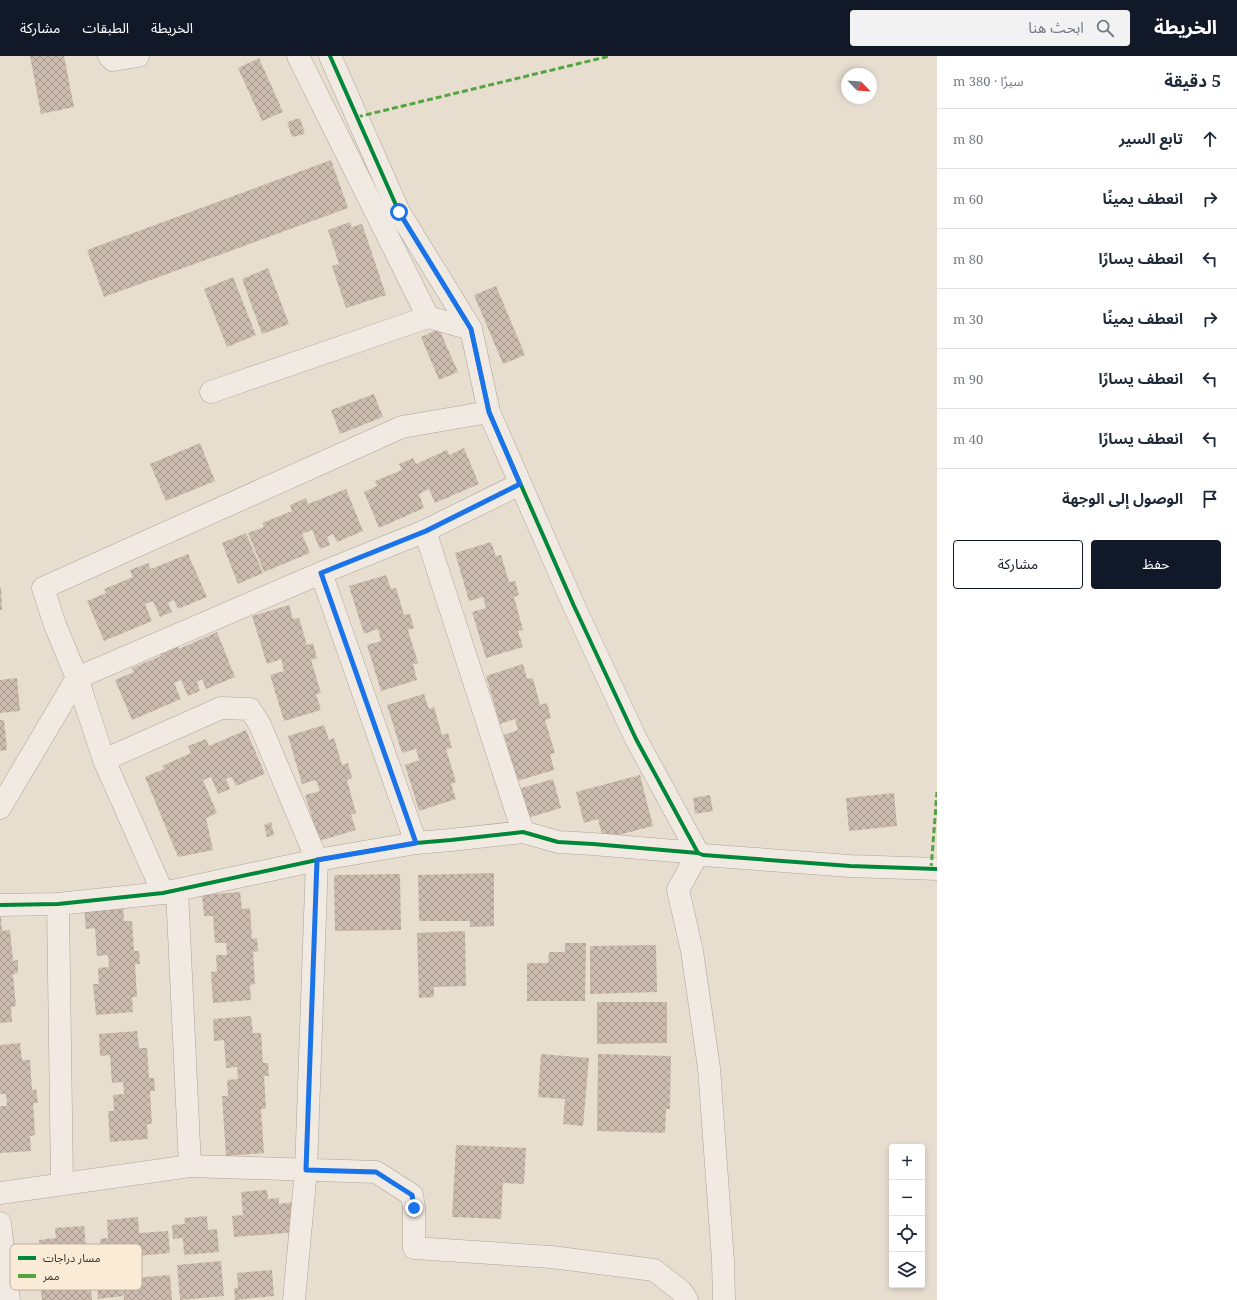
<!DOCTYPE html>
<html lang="ar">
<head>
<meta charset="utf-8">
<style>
  body { margin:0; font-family:"Noto Serif","Noto Sans Arabic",serif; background:#f2f2f3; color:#1f2937; direction:rtl }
  .controls { position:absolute; right:12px; bottom:12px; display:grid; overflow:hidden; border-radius:4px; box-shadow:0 2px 6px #0003 }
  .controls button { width:36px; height:36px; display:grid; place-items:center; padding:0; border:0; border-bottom:1px solid #e0e1e3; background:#fff; color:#1f2937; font:20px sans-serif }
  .compass { position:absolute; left:841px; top:12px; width:36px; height:36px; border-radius:50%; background:#fff; box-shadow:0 2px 6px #0003; rotate:115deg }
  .stop { position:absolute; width:12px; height:12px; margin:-9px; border:3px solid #1a73e8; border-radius:50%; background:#fff }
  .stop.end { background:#1a73e8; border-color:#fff; box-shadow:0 1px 4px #0008 }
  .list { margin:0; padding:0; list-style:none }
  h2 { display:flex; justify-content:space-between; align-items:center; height:52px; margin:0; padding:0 16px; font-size:17px }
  h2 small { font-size:13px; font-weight:400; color:#747a83 }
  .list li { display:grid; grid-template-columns:26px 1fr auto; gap:12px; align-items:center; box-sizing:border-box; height:60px; padding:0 16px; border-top:1px solid #e0e1e3 }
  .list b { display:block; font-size:15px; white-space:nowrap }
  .list em { font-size:13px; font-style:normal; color:#747a83 }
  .actions { display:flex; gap:8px; padding:12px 16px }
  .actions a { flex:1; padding:9px 0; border:1px solid #111827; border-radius:4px; text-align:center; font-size:14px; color:#111827 }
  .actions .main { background:#111827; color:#fff }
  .icon { flex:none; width:22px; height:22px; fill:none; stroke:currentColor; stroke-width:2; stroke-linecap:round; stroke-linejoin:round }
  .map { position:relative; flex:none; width:937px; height:1244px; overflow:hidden; direction:ltr }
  header { display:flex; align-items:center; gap:24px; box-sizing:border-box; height:56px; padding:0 20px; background:#111827; color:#fff }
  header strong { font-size:19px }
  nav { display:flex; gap:22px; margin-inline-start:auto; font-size:14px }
  .search { width:280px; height:36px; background:#f2f2f3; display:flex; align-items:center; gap:10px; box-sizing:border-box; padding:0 14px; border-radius:4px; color:#747a83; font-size:15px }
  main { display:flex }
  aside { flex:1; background:#fff }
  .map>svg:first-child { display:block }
  .building { fill:url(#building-cross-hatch) }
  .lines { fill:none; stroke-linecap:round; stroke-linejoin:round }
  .minor-casing { stroke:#ada398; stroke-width:23 }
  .minor { stroke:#f0eae2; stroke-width:22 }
  .quiet { stroke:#54a441; stroke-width:3; stroke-dasharray:6 3; stroke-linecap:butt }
  .cycleway-casing { stroke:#f9ebd6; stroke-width:6 }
  .cycleway { stroke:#00873e; stroke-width:4 }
  .route { stroke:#1a73e8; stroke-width:5 }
  .key { fill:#f9ebd6; stroke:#c1b19f; stroke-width:1 }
  .key-label { font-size:11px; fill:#3e2b1e }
</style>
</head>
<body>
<header>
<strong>الخريطة</strong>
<div class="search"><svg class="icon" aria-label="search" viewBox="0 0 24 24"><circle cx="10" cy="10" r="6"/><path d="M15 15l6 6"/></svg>ابحث هنا</div>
<nav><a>الخريطة</a><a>الطبقات</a><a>مشاركة</a></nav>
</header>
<main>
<aside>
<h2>5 دقيقة<small>سيرًا · 380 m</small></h2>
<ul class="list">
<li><svg class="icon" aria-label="ahead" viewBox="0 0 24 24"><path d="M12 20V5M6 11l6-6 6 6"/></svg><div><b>تابع السير</b></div><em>80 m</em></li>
<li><svg class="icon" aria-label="right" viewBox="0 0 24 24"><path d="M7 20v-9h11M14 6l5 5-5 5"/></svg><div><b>انعطف يمينًا</b></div><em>60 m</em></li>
<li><svg class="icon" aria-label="left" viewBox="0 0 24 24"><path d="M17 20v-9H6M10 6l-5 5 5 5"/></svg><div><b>انعطف يسارًا</b></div><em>80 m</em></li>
<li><svg class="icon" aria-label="right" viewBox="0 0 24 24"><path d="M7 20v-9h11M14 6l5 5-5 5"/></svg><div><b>انعطف يمينًا</b></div><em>30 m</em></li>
<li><svg class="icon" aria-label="left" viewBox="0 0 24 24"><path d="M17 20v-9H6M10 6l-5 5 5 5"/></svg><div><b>انعطف يسارًا</b></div><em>90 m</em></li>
<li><svg class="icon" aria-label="left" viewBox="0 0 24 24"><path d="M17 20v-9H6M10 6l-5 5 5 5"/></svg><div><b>انعطف يسارًا</b></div><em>40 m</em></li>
<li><svg class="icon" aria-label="arrive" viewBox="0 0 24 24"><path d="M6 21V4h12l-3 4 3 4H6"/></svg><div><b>الوصول إلى الوجهة</b></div></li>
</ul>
<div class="actions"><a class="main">حفظ</a><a>مشاركة</a></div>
</aside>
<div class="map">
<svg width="937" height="1244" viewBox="0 0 937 1244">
  <defs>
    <pattern id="building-cross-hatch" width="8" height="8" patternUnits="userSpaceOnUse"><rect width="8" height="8" fill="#ccbcb0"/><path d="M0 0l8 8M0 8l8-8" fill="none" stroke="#a7998f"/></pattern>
  </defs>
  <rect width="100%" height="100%" fill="#e8ded0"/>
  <g class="building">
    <polygon points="30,0 64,0 74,51 41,58"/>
    <polygon points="259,2 283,56 262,65 238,12"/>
    <polygon points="300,62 305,78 292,81 287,66"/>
    <polygon points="331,104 348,152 104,241 87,194"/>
    <polygon points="350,166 352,171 362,168 386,239 346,252 332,210 339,208 328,174"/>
    <polygon points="268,212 289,268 262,278 242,223"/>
    <polygon points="233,221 256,279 227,291 204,233"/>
    <polygon points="496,230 525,299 503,308 474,239"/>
    <polygon points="439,273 458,316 439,324 421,281"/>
    <polygon points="374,338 383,361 340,378 331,354"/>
    <polygon points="200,387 215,425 166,445 150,408"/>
    <polygon points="464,392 479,428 435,447 429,433 419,438 424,452 379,472 364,436 377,430 375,425 402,414 399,408 413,402 416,408 447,394 449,399"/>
    <polygon points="346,433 363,475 337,486 333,478 327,481 330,489 320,493 312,474 302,478 310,497 264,516 248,477 264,471 262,467 292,455 290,449 306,442 308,448"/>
    <polygon points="246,477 263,517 238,528 222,487"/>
    <polygon points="491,486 496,500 501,499 509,526 515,525 519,539 514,541 523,574 518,575 523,591 486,602 472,556 486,552 483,541 469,545 455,497"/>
    <polygon points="188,498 207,541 178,553 174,544 168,547 172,556 160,561 153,545 145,548 152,565 104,585 87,545 106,537 104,533 133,521 130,514 148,507 151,513"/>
    <polygon points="386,519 391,533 396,532 404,559 410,558 414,572 408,574 418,607 413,608 417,624 381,635 367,589 381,585 378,573 364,578 349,530"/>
    <polygon points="0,531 1,531 2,554 0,554"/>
    <polygon points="289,549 293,563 299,562 307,589 313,587 317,602 311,604 321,637 316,638 321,654 284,665 270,619 284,615 281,603 267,608 252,560"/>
    <polygon points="217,576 235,621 206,633 202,623 197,626 200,635 188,640 181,624 174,627 181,643 132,664 115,624 134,616 132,612 161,600 159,593 176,586 179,593"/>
    <polygon points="523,608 527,623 533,622 540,649 547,647 551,662 545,664 555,697 550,698 554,714 517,725 504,679 518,674 515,663 500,668 486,620"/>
    <polygon points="17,622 20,655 0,657 0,624"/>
    <polygon points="424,638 429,653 434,651 442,679 448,677 452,692 446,693 456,726 451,728 456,743 419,755 405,709 419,704 416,693 402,697 387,649"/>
    <polygon points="0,664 4,664 7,694 0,695"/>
    <polygon points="324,669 329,684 334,682 342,709 348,707 352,722 347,724 356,757 351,759 356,774 319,785 305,739 320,735 316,724 302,728 288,680"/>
    <polygon points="246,674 265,718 236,730 232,721 226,723 230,733 218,738 211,721 203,724 217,757 206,762 213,794 178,801 145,721 164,713 162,710 191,697 188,690 206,683 209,690"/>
    <polygon points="640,719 653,770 603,783 598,763 584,767 576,736"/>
    <polygon points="553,723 561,752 524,763 515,734"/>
    <polygon points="894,737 897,770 849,775 846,742"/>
    <polygon points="710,739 713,755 695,758 693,742"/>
    <polygon points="271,766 274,779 267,781 264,769"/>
    <polygon points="494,817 494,870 470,871 470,865 419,865 418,819"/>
    <polygon points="400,818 401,874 335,875 334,819"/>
    <polygon points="240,836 242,853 250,852 252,883 257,882 258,895 253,896 255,928 250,929 251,944 213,947 211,916 217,915 216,899 227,899 226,887 215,887 213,860 204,860 202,839"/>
    <polygon points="123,849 124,865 132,865 134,895 139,895 140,908 135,908 137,941 132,941 133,956 96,959 93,928 99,928 98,912 109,911 108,899 97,900 95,872 86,873 84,851"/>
    <polygon points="0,861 1,861 2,875 10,874 13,905 18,904 18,917 13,918 16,950 11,951 12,966 0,967"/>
    <polygon points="465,875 466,930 434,931 434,941 419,942 417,877"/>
    <polygon points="565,887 586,887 585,945 527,945 527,907 548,907 549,896 565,896"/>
    <polygon points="656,889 657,936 590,938 590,890"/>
    <polygon points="597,946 667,946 667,987 597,988"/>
    <polygon points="251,960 253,977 261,977 263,1007 268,1007 269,1020 264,1020 266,1053 261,1053 264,1097 226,1100 222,1040 228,1040 227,1024 238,1023 237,1011 226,1012 224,984 214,985 213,963"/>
    <polygon points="137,975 139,992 147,992 149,1022 154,1022 155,1035 150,1035 152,1068 147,1068 148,1083 110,1086 108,1055 114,1055 113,1039 124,1038 123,1026 112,1027 110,999 100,1000 99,978"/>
    <polygon points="20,987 22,1004 30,1004 32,1034 36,1033 38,1047 33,1047 35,1079 30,1080 31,1095 0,1097 0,1050 7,1050 6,1038 0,1038 0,989"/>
    <polygon points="541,998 589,1002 583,1070 563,1068 565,1043 538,1041"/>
    <polygon points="598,998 671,1000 670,1053 666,1053 665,1077 597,1075"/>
    <polygon points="456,1089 526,1092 524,1128 503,1127 501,1163 452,1161"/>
    <polygon points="267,1134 268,1143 279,1142 279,1148 295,1146 297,1176 234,1181 232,1160 243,1159 241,1136"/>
    <polygon points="207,1160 208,1174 217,1173 219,1196 184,1199 183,1182 173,1183 172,1169 185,1168 184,1162"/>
    <polygon points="138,1161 139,1177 168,1175 170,1197 102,1203 100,1183 108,1182 107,1164"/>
    <polygon points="84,1170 86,1189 97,1188 99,1205 41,1210 39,1184 56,1182 55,1172"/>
    <polygon points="221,1205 224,1240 180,1244 177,1209"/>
    <polygon points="272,1214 274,1240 235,1244 234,1232 238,1232 237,1217"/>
    <polygon points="120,1217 123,1240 98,1243 96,1220"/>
    <polygon points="170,1219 172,1244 124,1244 122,1223"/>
    <polygon points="90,1223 92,1244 42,1244 40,1229"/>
  </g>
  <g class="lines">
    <defs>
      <g id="minor">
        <polyline points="109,0 113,4 138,0"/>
        <polyline points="298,0 428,261 471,273"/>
        <polyline points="330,0 399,156 471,273 489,356 574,550 636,683 698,797"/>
        <polyline points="211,336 428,261"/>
        <polyline points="425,475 523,776"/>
        <polyline points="321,517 416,787"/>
        <polyline points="104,704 221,652 250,653 260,669 317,804 306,1114 294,1244"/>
        <polyline points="0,752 77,622 321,517 425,475 520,428"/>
        <polyline points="698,797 678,834 692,895 709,1012 723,1205 724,1244"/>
        <polyline points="177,835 190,1110"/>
        <polyline points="163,837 104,704 77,622 55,569 43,532 402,371 489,356"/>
        <polyline points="58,848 62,1128"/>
        <polyline points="0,849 58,848 163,837 317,804 416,787 451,784 523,776 558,786 593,788 698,797 703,799 850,810 937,813"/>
        <polyline points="0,1137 190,1110 376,1116 412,1139 414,1152 414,1192 551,1201 654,1214 681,1235 687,1244"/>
        <polyline points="0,1167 9,1244"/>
      </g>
    </defs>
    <use href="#minor" class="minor-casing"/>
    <use href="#minor" class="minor"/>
    <g class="quiet">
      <polyline points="357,61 610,0"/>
      <polyline points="931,813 937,736"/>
    </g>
    <defs>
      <g id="cycleway">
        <polyline points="330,0 399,156 471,273 489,356 574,550 636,683 698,797"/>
        <polyline points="0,849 58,848 163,837 317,804 416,787 451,784 523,776 558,786 593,788 698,797 703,799 850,810 937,813"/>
      </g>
    </defs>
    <use href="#cycleway" class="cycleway-casing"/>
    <use href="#cycleway" class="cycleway"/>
  </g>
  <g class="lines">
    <polyline class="route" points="399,156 471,273 489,356 520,428 426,475 321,517 416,787 317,804 306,1114 376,1116 412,1139 414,1152"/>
  </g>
  <rect x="10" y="1188" width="132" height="46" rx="6" class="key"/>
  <rect x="18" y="1200" width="18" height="4" fill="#00873e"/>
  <rect x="18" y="1218" width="18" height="4" fill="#54a441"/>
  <g class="key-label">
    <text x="43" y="1206">مسار دراجات</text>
    <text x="43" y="1224">ممر</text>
  </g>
</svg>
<div class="controls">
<button>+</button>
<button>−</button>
<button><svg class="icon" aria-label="locate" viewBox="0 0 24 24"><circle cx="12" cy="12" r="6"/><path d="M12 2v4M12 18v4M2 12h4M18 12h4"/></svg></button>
<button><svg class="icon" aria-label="layers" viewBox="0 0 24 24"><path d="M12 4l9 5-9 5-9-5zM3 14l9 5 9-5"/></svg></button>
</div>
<svg class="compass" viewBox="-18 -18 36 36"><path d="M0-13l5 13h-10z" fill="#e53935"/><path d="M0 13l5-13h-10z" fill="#747a83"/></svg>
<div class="stop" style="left:399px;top:156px"></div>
<div class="stop end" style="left:414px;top:1152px"></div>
</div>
</main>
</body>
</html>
